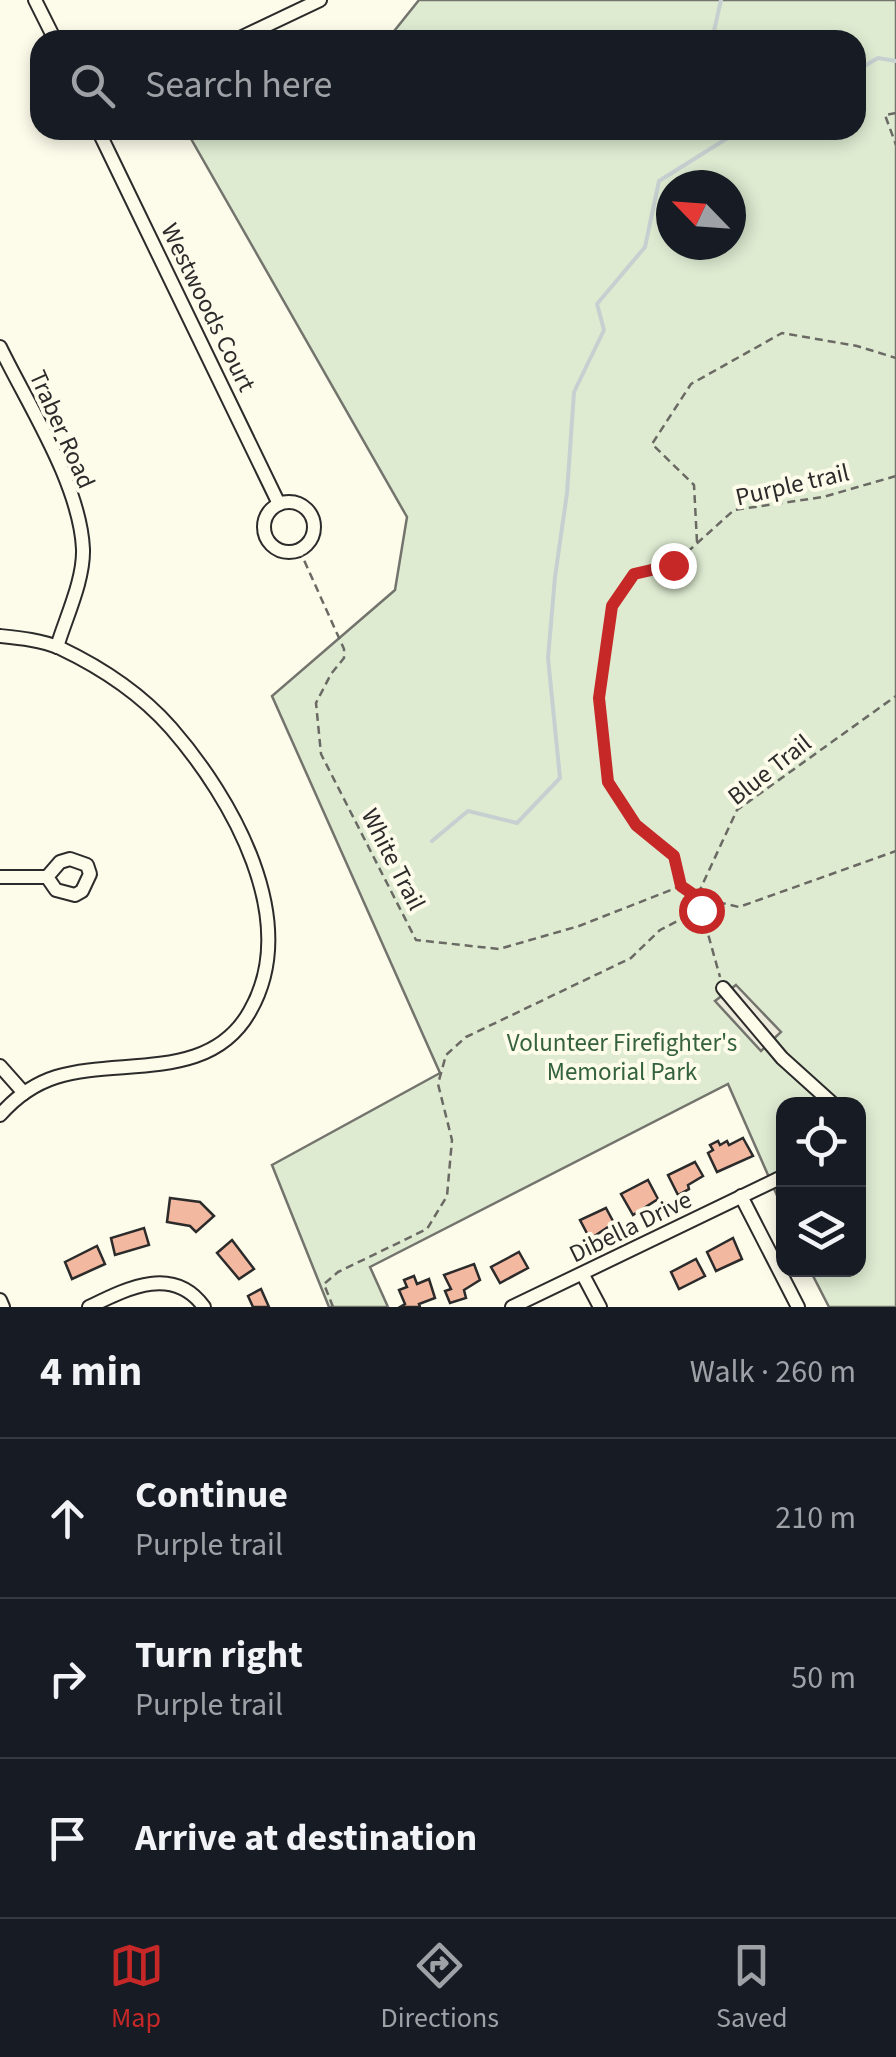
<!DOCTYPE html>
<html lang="en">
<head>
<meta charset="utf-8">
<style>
  body { margin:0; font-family:"Source Sans 3",sans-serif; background:#20242c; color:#f1f3f6 }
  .controls { position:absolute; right:30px; bottom:30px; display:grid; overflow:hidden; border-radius:20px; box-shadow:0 5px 15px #0003 }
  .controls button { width:90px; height:90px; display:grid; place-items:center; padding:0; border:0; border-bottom:2px solid #363941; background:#171b24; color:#f1f3f6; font:50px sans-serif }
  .compass { position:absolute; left:656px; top:170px; width:90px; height:90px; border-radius:50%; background:#171b24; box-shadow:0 5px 15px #0003; rotate:295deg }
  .stop { position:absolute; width:30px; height:30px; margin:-22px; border:8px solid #c62828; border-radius:50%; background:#fff }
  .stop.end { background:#c62828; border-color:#fff; box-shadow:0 2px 10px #0008 }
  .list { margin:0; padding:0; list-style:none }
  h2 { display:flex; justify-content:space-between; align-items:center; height:130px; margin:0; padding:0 40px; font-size:42px }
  h2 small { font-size:32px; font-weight:400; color:#9ea1a6 }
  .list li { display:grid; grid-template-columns:65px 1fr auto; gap:30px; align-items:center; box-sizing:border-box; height:160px; padding:0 40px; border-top:2px solid #363941 }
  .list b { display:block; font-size:38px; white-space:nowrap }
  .list p { margin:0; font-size:32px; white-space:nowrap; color:#9ea1a6 }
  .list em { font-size:32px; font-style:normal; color:#9ea1a6 }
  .icon { flex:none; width:55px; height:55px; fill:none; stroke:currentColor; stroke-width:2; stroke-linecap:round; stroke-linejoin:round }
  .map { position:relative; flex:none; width:896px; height:1307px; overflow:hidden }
  .search { position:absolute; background:#171b24; box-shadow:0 5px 15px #0003; left:30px; right:30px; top:30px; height:110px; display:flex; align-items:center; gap:25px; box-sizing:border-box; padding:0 35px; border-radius:30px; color:#9ea1a6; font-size:38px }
  .sheet { height:610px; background:#171b24 }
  nav { display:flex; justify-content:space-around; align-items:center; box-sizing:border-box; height:140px; border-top:2px solid #363941; background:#171b24; font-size:28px; color:#9ea1a6 }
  nav a { display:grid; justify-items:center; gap:5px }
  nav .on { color:#c62828 }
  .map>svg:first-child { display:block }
  .green { fill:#deebd1; stroke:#74746e; stroke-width:2.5; fill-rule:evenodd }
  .parking { fill:#eceadb; stroke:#74746e; stroke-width:2.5 }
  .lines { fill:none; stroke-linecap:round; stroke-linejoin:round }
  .stream { stroke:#c7d0d0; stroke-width:4 }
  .building { fill:#f2b8a0; stroke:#2b2b2b; stroke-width:2.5 }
  .minor-casing { stroke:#2b2b2b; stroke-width:16 }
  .path { stroke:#6a6964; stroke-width:2.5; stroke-dasharray:8 5; stroke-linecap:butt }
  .minor { stroke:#fdfbea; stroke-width:12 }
  .route { stroke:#c62828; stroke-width:12 }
  .labels { text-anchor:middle; stroke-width:8; stroke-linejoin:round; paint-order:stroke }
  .street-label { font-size:25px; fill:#2b2b2b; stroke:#fdfbea }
  .park-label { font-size:25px; fill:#34623c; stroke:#fdfbea }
</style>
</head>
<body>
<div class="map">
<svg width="896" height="1307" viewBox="0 0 896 1307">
  <rect width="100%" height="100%" fill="#fdfbea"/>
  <path class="green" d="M419,0H896V1307H829L810,1270H858V1104H784L783,1209L728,1084L370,1267L388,1307H329L272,1165L440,1073L272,696L395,590L407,517L186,130H856V40H387ZM671,185H731V245H671Z"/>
  <polygon class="parking" points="736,985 781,1032 761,1051 715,1001"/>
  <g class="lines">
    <g class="stream">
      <polyline points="712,40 721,0"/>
      <polyline points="856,71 878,58 896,61"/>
      <polyline points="432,841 468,811 517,823 560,778 548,658 555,577 567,493 574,392 604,330 597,304 645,247 659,181 726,139 731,130"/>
    </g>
  </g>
  <g class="building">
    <polygon points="743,1138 753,1156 717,1172 708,1153 713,1150 710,1145 718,1141 720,1145 727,1141 729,1145"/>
    <polygon points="695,1162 703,1176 688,1185 689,1189 678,1195 668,1175"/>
    <polygon points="648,1180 658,1199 633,1215 621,1194"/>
    <polygon points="170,1198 200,1202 214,1216 196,1232 190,1226 167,1222"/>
    <polygon points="606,1208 614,1223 590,1239 580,1220"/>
    <polygon points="144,1228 149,1245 115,1255 111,1238"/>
    <polygon points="733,1238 742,1259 716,1271 707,1252"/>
    <polygon points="232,1240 254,1269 239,1279 217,1253"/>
    <polygon points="97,1246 105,1264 72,1279 65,1262"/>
    <polygon points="519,1252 528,1268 500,1283 491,1267"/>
    <polygon points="696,1259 705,1276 679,1289 671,1272"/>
    <polygon points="474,1264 480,1280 464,1290 466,1298 450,1303 445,1291 451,1289 444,1275"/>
    <polygon points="414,1276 417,1284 429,1279 435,1298 419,1304 420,1307 400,1307 405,1304 399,1290 407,1287 404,1280"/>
    <polygon points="261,1289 269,1307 253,1307 248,1296"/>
  </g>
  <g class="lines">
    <defs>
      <g id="minor">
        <polyline points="35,0 55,40"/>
        <polyline points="236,40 320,0"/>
        <polyline points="98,130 279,504"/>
        <path d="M0,347C28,405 80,484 83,549C84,580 66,617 57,647"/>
        <circle cx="289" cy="527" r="25"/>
        <path d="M0,636C20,638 41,640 60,648C100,667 141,694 171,728C232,798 302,920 250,1011C210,1083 121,1057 56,1077C34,1084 15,1098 0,1115"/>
        <polygon points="70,859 87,865 90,874 82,891 75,895 56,890 47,877 60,862"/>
        <polyline points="0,877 47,877"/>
        <polyline points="723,988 782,1058 833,1104"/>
        <polyline points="0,1066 24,1093"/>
        <polyline points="741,1196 798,1307"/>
        <polyline points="583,1275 600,1307"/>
        <polyline points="0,1300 3,1307"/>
        <path d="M89,1307C126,1289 173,1264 204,1307"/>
        <polyline points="512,1307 784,1176"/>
      </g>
    </defs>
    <use href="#minor" class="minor-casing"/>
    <g class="path">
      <polyline points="896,113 885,115 896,145"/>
      <polyline points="896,476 823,497 734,510 673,565 634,574 612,607 599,699 608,781 635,825 674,857 681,886 697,897 739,907 896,851"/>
      <polyline points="697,542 694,485 652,444 691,384 782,333 857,346 896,358"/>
      <polyline points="299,549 344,649 344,658 331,674 316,703 321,754 416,940 499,949 579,926 681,886"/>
      <polyline points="698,894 737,810 896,696"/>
      <polyline points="698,898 720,977"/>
      <polyline points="333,1307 324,1284 338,1272 427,1229 447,1196 452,1140 438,1084 446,1055 466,1037 631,958 660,930 701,909"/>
    </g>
    <use href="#minor" class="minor"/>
  </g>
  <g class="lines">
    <polyline class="route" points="673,565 634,574 612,606 599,698 608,782 636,825 674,856 681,886 697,897 701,910"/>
  </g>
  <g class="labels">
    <g class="street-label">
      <text transform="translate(209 307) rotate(64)" y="9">Westwoods Court</text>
      <text transform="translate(63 429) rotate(66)" y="9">Traber Road</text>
      <text transform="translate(792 484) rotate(-13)" y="9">Purple trail</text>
      <text transform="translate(769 769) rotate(-38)" y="9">Blue Trail</text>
      <text transform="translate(394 859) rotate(63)" y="9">White Trail</text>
      <text transform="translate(630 1226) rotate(-26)" y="9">Dibella Drive</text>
    </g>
    <g class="park-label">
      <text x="622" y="1051">Volunteer Firefighter's<tspan x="622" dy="29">Memorial Park</tspan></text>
    </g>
  </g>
</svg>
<div class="controls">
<button><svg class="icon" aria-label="locate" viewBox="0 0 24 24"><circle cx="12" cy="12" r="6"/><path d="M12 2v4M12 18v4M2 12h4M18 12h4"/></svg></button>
<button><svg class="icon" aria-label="layers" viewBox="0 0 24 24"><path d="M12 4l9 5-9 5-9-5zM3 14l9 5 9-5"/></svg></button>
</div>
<svg class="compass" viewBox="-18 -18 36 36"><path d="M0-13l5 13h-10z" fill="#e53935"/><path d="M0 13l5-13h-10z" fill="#9ea1a6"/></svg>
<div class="stop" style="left:701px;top:910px"></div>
<div class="stop end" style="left:673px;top:565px"></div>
<div class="search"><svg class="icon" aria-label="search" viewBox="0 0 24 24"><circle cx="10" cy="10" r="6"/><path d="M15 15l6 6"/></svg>Search here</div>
</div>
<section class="sheet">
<h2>4 min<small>Walk · 260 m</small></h2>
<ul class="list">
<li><svg class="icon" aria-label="ahead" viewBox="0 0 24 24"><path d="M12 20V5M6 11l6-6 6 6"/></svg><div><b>Continue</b><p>Purple trail</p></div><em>210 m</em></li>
<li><svg class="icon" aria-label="right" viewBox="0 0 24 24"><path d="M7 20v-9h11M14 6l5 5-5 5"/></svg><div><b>Turn right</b><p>Purple trail</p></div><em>50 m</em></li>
<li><svg class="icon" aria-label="arrive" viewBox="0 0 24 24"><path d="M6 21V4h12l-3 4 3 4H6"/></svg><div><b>Arrive at destination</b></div></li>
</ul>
</section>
<nav>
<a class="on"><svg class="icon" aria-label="map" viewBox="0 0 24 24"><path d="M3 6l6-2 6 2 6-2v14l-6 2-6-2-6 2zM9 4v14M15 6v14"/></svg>Map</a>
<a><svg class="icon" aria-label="directions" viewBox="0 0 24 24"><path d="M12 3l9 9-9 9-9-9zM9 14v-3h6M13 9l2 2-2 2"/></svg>Directions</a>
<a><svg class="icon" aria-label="saved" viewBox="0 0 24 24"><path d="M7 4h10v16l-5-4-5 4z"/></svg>Saved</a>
</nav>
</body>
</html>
